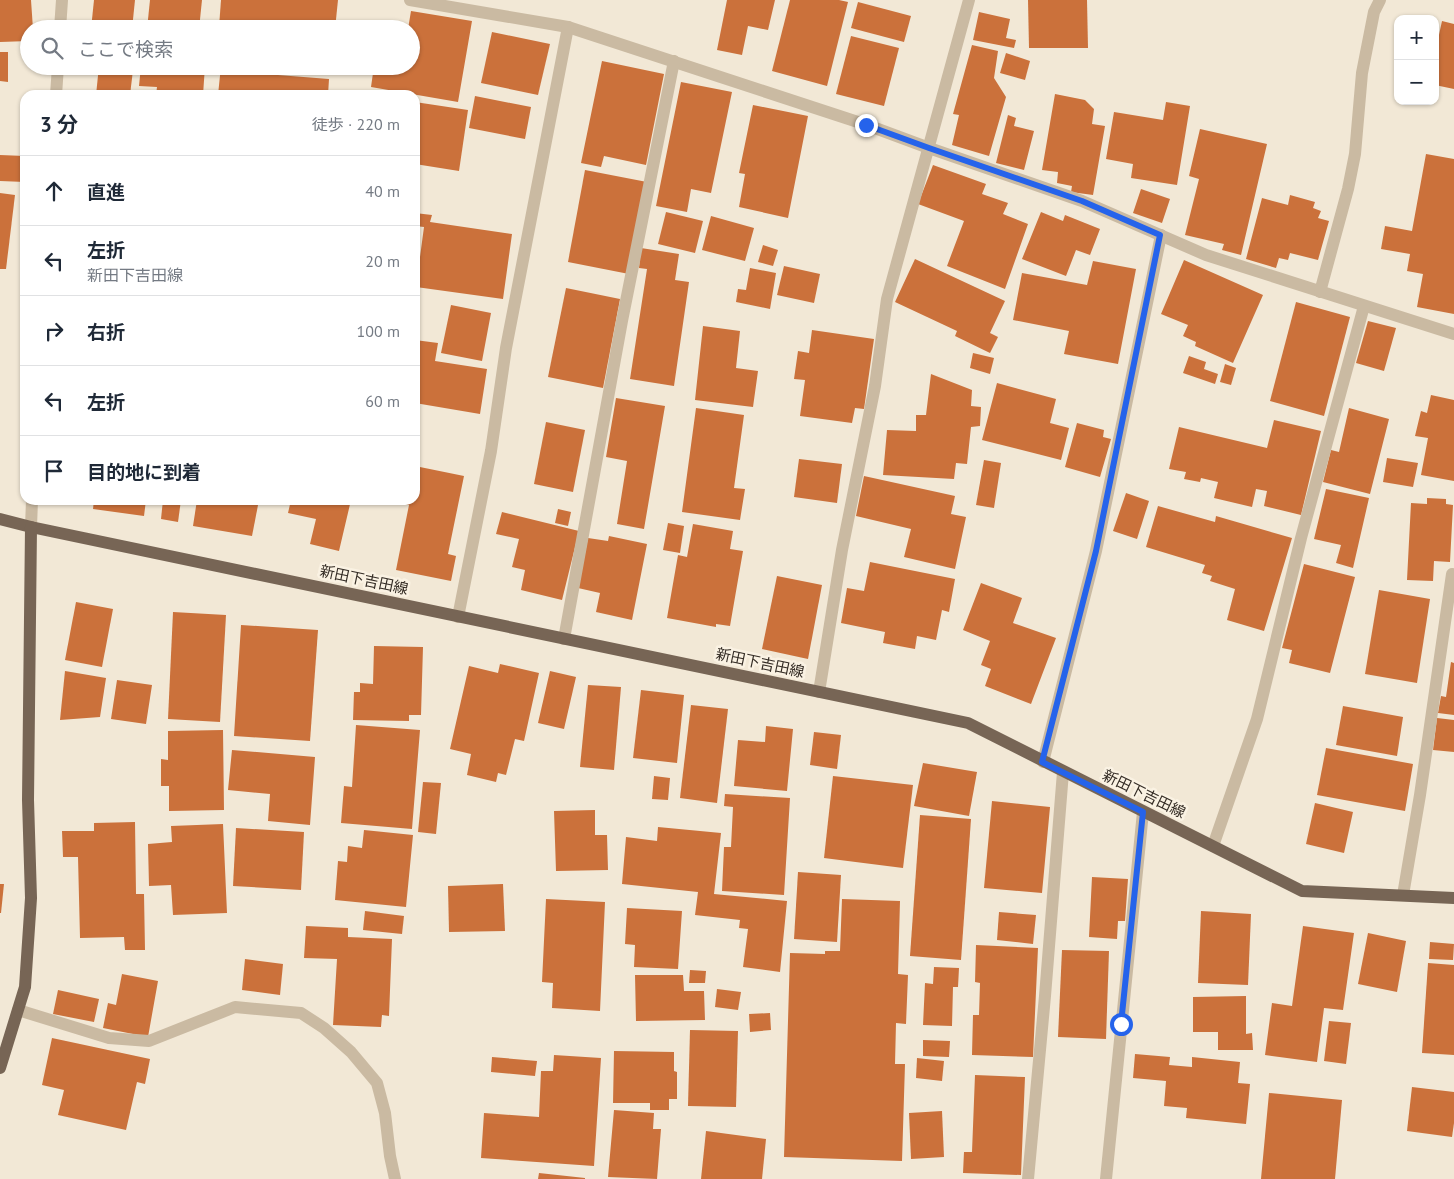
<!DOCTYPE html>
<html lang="ja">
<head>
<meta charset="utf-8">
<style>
  body { margin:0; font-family:"PT Sans","Noto Sans JP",sans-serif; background:#f6f6f7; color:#1f2937 }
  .controls { position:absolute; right:15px; top:15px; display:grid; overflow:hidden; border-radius:10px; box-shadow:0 1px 4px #0004 }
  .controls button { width:45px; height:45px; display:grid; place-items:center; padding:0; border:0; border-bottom:1px solid #e0e1e3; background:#fff; color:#1f2937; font:25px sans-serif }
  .stop { position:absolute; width:15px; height:15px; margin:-11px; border:4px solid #2563eb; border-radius:50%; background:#fff }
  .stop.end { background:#2563eb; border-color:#fff; box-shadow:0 1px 5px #0008 }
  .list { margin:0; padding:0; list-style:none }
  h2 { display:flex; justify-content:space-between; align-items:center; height:65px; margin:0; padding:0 20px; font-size:21px }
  h2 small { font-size:16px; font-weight:400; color:#747a83 }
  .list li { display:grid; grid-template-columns:32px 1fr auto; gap:15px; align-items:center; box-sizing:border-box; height:70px; padding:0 20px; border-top:1px solid #e0e1e3 }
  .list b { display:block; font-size:19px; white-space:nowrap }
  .list p { margin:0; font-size:16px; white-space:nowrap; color:#747a83 }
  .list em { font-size:16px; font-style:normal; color:#747a83 }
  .icon { flex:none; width:28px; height:28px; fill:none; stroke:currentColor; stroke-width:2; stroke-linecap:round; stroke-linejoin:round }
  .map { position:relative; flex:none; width:1454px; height:1179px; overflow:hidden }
  .search { position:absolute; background:#fff; box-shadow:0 1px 4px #0004; left:20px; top:20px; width:400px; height:55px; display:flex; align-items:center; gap:12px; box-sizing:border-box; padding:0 18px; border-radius:28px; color:#747a83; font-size:19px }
  .panel { position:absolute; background:#fff; box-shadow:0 1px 4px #0004; left:20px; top:90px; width:400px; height:415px; border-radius:15px }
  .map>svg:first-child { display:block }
  .building { fill:#cb713b }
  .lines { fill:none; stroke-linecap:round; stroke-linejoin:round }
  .minor { stroke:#cabaa2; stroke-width:12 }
  .major { stroke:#776555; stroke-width:12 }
  .route { stroke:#2563eb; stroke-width:6 }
  .labels { text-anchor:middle; stroke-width:5; stroke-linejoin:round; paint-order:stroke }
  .street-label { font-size:15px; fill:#342c25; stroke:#faf2e3 }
</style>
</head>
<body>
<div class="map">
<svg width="1454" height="1179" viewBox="0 0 1454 1179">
  <rect width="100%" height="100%" fill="#f2e8d6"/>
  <g class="building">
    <polygon points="0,0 31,0 33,29 29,29 29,41 0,42"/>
    <polygon points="94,0 135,0 132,29 91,29"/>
    <polygon points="150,0 202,0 199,29 147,29"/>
    <polygon points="221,0 338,0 335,29 240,29 219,27"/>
    <polygon points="727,0 775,0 768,30 748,26 742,55 717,50"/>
    <polygon points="790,0 839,0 848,2 827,86 772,71"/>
    <polygon points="1028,0 1087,0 1088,48 1029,48"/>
    <polygon points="858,2 911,16 904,42 851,28"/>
    <polygon points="411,11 472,21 458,102 371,87 374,66 411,66 411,29 408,29"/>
    <polygon points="979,12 1010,19 1006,38 1016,40 1014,48 973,40"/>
    <polygon points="1442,21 1454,24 1454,89 1435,85 1435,53"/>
    <polygon points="492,32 550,44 538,95 481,83"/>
    <polygon points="851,36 899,48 884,106 836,94"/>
    <polygon points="972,45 998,51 994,78 1006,97 989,156 952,145 959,115 953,114"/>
    <polygon points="0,52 8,52 8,82 0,81"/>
    <polygon points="1006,53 1030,61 1025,80 1000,73"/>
    <polygon points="602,61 664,74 646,165 604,156 601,167 581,163"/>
    <polygon points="99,66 133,70 130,95 96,95"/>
    <polygon points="141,66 205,66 203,95 156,95 157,87 139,86"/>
    <polygon points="221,66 278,66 278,75 329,79 328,95 218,95"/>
    <polygon points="681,82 732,92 711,193 691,189 687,212 656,206"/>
    <polygon points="1055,94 1085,100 1094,109 1092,124 1105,126 1093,195 1071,192 1072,186 1057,183 1058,172 1042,170"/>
    <polygon points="475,96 531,107 525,139 469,128"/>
    <polygon points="415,102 468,110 459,171 415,164"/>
    <polygon points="1166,102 1190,106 1177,185 1131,178 1133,164 1106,159 1114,112 1163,120"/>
    <polygon points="753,105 808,116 788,218 739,207 745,174 739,173"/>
    <polygon points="1008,115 1016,118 1014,126 1034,131 1024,170 996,163"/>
    <polygon points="1200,129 1267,144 1241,255 1222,250 1224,244 1185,235 1199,179 1189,176"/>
    <polygon points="1426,154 1454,159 1454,314 1417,307 1423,274 1407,271 1410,254 1381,249 1385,226 1412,231"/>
    <polygon points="0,155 25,156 25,182 0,181"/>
    <polygon points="933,165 986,184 982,194 1008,203 1003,214 1028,224 1005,289 947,266 964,221 918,204"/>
    <polygon points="585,170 647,182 629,274 568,262"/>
    <polygon points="1141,189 1170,199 1162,223 1133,213"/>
    <polygon points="0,193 15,195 6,269 0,269"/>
    <polygon points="1290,195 1315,202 1313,208 1321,211 1318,218 1329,221 1318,260 1290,253 1288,260 1279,258 1276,268 1246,259 1262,198 1288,205"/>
    <polygon points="666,212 703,221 695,253 658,244"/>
    <polygon points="1041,212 1063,221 1065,215 1100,229 1090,255 1076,250 1066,276 1022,259"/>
    <polygon points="415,213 432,215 430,222 512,234 503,299 416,287 424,227 415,226"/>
    <polygon points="711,216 754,228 745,261 702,250"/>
    <polygon points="763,245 778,250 773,266 758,262"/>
    <polygon points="641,248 679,254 675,280 689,282 674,386 630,379 647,269 639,268"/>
    <polygon points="915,259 1005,301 990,333 998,337 990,353 955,336 957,331 895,302"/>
    <polygon points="1184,260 1263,295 1233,363 1195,346 1196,342 1183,336 1188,325 1161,314"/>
    <polygon points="1093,261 1136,269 1118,364 1064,354 1069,331 1013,320 1022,273 1087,285"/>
    <polygon points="784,266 820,274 814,303 777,295"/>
    <polygon points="750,268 776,273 770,309 736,302 738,289 746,290"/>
    <polygon points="566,288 620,299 603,388 548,377"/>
    <polygon points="1296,302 1350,317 1324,416 1270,401"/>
    <polygon points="451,305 491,313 482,361 441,353"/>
    <polygon points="1368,321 1396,328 1384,371 1356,363"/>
    <polygon points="703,326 740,331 736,368 758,371 753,407 695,400"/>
    <polygon points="812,330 874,339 864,409 855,408 852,423 800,416 805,380 794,379 798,351 809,353"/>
    <polygon points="415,340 438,343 435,361 487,369 480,414 415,403"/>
    <polygon points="973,353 994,358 990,374 970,368"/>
    <polygon points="1189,356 1206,362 1204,369 1218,374 1215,384 1183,373"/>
    <polygon points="1225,364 1236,368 1231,385 1220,382"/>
    <polygon points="931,374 972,390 971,406 981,407 980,426 971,427 967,464 956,463 954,479 883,475 887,430 916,431 916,415 926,415"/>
    <polygon points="997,383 1056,399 1050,423 1069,428 1061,460 982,440"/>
    <polygon points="1431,395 1454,400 1454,481 1421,475 1428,438 1415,436 1421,411 1427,413"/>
    <polygon points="616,398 665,406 644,529 617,524 627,461 606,457"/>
    <polygon points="696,408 744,415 734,488 745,489 740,520 682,512"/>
    <polygon points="1349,408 1389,419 1370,494 1323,482 1331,450 1339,452"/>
    <polygon points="1274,420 1321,431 1301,515 1264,506 1267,491 1256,489 1252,507 1214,498 1218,482 1201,478 1200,482 1184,479 1186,472 1169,469 1179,427 1267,448"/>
    <polygon points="546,422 585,430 573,492 534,484"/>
    <polygon points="1077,423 1104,430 1103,437 1111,439 1100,477 1065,467"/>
    <polygon points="1387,458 1418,463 1413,487 1383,482"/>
    <polygon points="799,459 842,464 837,503 794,497"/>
    <polygon points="984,460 1001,463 994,508 976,505"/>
    <polygon points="415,466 464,476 448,554 456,556 451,581 396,570 409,505 390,500 415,500"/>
    <polygon points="864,476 955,496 951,514 966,517 955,569 904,557 911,529 856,516"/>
    <polygon points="1326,489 1369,498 1353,568 1336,563 1341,545 1314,539"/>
    <polygon points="1126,493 1149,501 1137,539 1113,531"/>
    <polygon points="1427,498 1446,499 1446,504 1453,505 1450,562 1434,561 1433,581 1407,580 1411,503 1427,504"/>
    <polygon points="62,500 88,500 88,504"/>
    <polygon points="94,500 146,500 144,516 93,509"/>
    <polygon points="163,500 181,500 178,522 161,519"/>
    <polygon points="197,500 259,500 252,536 193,526"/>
    <polygon points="291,500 351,500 339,551 310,544 316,519 288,513"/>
    <polygon points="1158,506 1215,522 1216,516 1292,538 1264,631 1227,620 1235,589 1210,581 1212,576 1202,573 1205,565 1146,547"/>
    <polygon points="558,509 571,512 568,526 555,523"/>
    <polygon points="502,512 579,531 562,600 521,590 525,570 512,567 519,539 496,534"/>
    <polygon points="668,523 684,526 680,553 663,550"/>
    <polygon points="693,524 733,531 730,549 743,551 730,626 716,624 716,627 667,618 678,555 687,557"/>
    <polygon points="609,536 647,544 632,620 596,612 600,593 578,588 588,538 608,541"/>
    <polygon points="870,562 955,579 949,612 942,610 936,640 917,636 915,649 883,643 885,632 841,623 847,588 864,591"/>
    <polygon points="1304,564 1355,577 1330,673 1289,663 1292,650 1282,648"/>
    <polygon points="777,576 822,585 808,659 762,649"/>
    <polygon points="981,583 1022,598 1013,623 1056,638 1031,704 985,686 991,669 981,665 990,641 963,630"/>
    <polygon points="1379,590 1430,599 1417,683 1365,674"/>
    <polygon points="76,602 113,609 102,667 65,660"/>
    <polygon points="173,612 226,615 220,722 168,719"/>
    <polygon points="241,625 318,630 310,741 234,736"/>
    <polygon points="374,646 423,647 421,715 409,715 409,721 353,720 354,692 360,692 360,683 373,684"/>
    <polygon points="1451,662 1454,663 1454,715 1438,713 1441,696 1446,697"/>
    <polygon points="500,664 539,673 524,741 515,739 506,775 498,773 496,782 467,775 471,754 450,749 469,666 498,673"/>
    <polygon points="65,671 106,678 100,717 60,720"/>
    <polygon points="550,671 576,677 564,729 538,723"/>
    <polygon points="117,680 152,685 146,724 111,719"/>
    <polygon points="588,685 621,687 614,770 580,767"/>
    <polygon points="641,690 684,695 677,763 633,758"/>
    <polygon points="691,705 728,709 717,803 680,798"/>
    <polygon points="1343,706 1403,717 1397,756 1336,745"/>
    <polygon points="1437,718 1454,720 1454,752 1433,750"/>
    <polygon points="356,725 420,730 412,829 341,823 344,786 352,787"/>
    <polygon points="766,726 793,729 787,791 734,786 738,740 765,742"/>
    <polygon points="223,730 224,810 169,811 169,786 161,786 161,759 168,760 168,731"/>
    <polygon points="814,732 841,735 837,769 810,765"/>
    <polygon points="1326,748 1413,764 1405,811 1317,795"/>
    <polygon points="232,750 315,757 310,825 268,821 270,794 228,790"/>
    <polygon points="923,763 977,772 969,816 914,806"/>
    <polygon points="654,776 670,778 668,800 652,799"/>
    <polygon points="833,776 913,785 903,868 824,858"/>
    <polygon points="423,782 441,783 436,834 418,832"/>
    <polygon points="725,794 790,798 784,895 722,891 724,847 731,847 733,807 724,806"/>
    <polygon points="992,801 1050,807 1042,893 984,888"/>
    <polygon points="1315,803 1353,812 1344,853 1306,844"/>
    <polygon points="595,810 595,835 607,835 608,870 556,871 554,811"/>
    <polygon points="920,815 971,819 961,960 910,956"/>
    <polygon points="135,822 136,894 144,894 145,950 125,950 124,937 80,938 78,857 63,857 62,831 94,831 94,823"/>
    <polygon points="223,824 227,913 173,915 171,885 149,886 148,844 172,842 171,826"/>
    <polygon points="658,827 721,833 714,894 787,901 780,972 743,967 748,929 739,928 740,920 695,915 698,892 622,884 626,837 657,841"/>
    <polygon points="236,828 304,832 301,890 233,886"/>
    <polygon points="364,830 413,835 406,907 335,900 338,861 347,862 348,846 362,848"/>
    <polygon points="798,872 841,875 837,942 794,939"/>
    <polygon points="1092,877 1128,879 1125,921 1118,921 1117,939 1089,937"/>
    <polygon points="0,884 4,884 1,913 0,913"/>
    <polygon points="503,884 505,931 449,932 448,886"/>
    <polygon points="546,899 605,902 600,1011 552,1008 553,983 542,982"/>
    <polygon points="842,899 900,901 898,974 908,975 906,1024 896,1023 895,1064 905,1064 902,1161 784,1157 790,953 825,954 825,951 840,951"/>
    <polygon points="627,908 682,911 678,969 634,967 635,945 625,944"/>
    <polygon points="365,911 404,916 402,934 363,930"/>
    <polygon points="1201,911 1251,914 1248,985 1198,983"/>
    <polygon points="999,912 1036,915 1033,944 997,940"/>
    <polygon points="306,926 348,928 348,937 392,939 389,1016 382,1015 381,1027 333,1025 337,959 304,958"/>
    <polygon points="1303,926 1354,933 1343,1010 1324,1008 1317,1062 1265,1055 1272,1003 1292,1006"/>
    <polygon points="1368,933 1406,941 1397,992 1358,984"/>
    <polygon points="1430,942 1454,944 1453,960 1429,959"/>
    <polygon points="976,945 1038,948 1033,1057 972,1055 973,1015 979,1015 980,983 975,982"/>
    <polygon points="1062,950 1109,951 1106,1039 1058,1037"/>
    <polygon points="245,959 283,964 280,995 242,990"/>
    <polygon points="1428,963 1454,965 1454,1055 1422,1053"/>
    <polygon points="934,967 959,968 958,987 953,987 952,1026 923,1025 925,983 933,984"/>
    <polygon points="690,970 706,971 705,983 689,983"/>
    <polygon points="122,974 158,981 148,1037 103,1028 108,1003 116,1005"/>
    <polygon points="635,975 683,975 684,991 704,991 705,1020 636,1021"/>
    <polygon points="717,989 741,992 738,1010 715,1007"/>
    <polygon points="58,990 99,999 94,1022 53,1014"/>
    <polygon points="1246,996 1246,1034 1252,1033 1253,1050 1218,1050 1218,1032 1193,1032 1193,997"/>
    <polygon points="770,1013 771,1030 750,1032 749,1014"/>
    <polygon points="1329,1021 1351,1023 1346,1064 1324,1061"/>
    <polygon points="690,1030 738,1031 736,1107 688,1106"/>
    <polygon points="52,1038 150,1059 145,1084 137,1082 126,1130 58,1115 64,1090 42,1085"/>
    <polygon points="923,1040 950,1041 949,1057 923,1056"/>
    <polygon points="614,1051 674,1052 674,1071 677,1072 677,1099 669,1099 669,1110 650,1110 650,1103 613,1103"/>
    <polygon points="1135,1054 1170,1057 1169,1065 1192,1067 1192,1057 1240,1062 1238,1083 1250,1084 1246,1124 1186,1118 1187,1108 1164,1106 1166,1081 1133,1078"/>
    <polygon points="554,1055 601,1058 594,1166 481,1158 484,1113 539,1117 541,1071 553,1071"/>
    <polygon points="492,1057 537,1061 535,1076 491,1072"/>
    <polygon points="917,1058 944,1061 942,1081 916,1078"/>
    <polygon points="975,1075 1025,1077 1021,1175 963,1173 964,1152 972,1152"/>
    <polygon points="1412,1087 1454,1092 1454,1123 1452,1137 1407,1131"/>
    <polygon points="1269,1093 1342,1100 1335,1179 1261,1179"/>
    <polygon points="614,1110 654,1113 653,1129 661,1129 657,1179 608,1177"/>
    <polygon points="942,1111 944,1157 911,1159 909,1113"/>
    <polygon points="706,1131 766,1139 762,1179 701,1179"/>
    <polygon points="539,1173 585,1178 585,1179 538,1179"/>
  </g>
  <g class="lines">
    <g class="minor">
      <polyline points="410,0 568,27 867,125 929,148 1082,201 1206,255 1454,334"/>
      <polyline points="60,29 62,0"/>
      <polyline points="56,95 58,66"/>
      <polyline points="1320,292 1348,189 1355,154 1362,73 1374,12 1380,0"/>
      <polyline points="31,527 32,500"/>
      <polyline points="458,617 491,451 506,348 568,27"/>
      <polyline points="564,639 622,321 674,61"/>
      <polyline points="819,692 842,550 875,386 887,299 969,0"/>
      <polyline points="1043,762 1096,551 1161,235"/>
      <polyline points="1213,846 1257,719 1301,538 1364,306"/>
      <polyline points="1403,895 1420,795 1452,574"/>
      <polyline points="18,1010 109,1038 149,1041 235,1007 301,1013 324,1028 351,1052 377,1083 385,1113 390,1156 395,1179"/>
      <polyline points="1028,1179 1045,996 1063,772"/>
      <polyline points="1106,1179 1143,812"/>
    </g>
    <g class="major">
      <polyline points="0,519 31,527 968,723 1302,891 1454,898"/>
      <polyline points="0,1068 25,987 31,898 28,800 31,527"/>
    </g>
  </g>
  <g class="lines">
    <polyline class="route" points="866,125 929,148 1082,201 1160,235 1096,551 1042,762 1143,812 1121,1024"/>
  </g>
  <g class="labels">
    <g class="street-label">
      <text transform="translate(364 580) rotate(12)" y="5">新田下吉田線</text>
      <text transform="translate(760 663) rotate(12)" y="5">新田下吉田線</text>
      <text transform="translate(1144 794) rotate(26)" y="5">新田下吉田線</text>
    </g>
  </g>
</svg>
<div class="controls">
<button>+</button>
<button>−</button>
</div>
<div class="stop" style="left:1121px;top:1024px"></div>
<div class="stop end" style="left:866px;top:125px"></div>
<div class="search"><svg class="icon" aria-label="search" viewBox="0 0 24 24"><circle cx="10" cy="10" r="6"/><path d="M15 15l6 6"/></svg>ここで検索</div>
<section class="panel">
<h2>3 分<small>徒歩 · 220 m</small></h2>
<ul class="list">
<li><svg class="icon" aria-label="ahead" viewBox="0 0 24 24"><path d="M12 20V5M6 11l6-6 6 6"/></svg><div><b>直進</b></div><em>40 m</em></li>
<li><svg class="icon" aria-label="left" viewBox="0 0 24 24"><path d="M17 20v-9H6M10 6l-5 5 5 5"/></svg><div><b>左折</b><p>新田下吉田線</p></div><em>20 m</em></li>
<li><svg class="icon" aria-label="right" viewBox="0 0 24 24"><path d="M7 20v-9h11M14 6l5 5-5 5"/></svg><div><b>右折</b></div><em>100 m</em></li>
<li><svg class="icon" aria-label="left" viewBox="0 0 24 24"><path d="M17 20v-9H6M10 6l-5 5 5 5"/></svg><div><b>左折</b></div><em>60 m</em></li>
<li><svg class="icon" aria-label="arrive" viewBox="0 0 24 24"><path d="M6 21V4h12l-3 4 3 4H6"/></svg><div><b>目的地に到着</b></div></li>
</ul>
</section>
</div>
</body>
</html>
